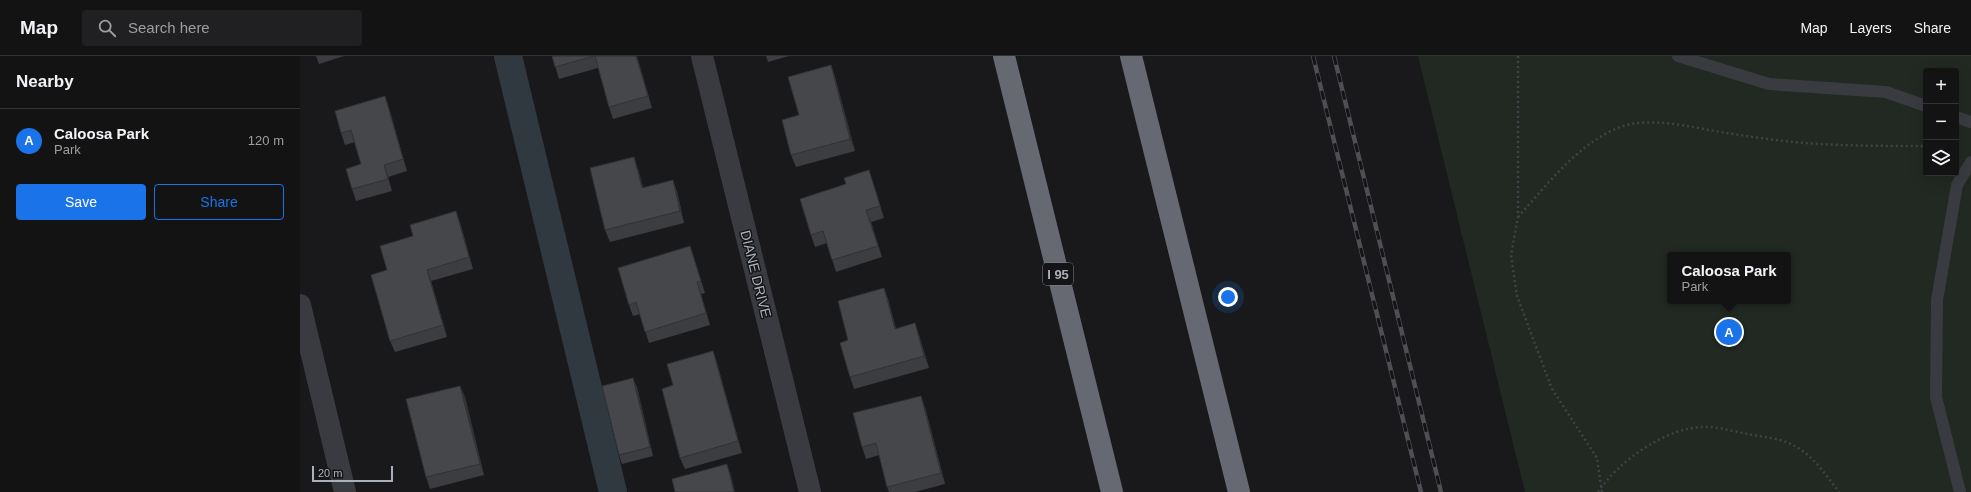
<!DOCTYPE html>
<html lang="en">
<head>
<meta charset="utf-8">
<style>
  body { margin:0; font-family:Arial,sans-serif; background:#202022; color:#f1f3f6 }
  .controls { position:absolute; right:12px; top:12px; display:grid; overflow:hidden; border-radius:4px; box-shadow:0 4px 16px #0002 }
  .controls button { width:36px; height:36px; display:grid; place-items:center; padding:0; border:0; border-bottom:1px solid #323234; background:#131314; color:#f1f3f6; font:20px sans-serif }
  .scale { position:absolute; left:12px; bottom:10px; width:81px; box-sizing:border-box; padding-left:4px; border:2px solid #abb1ba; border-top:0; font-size:11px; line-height:14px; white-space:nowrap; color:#abb1ba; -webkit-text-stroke:3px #141416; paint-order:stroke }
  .you { position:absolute; left:928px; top:241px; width:14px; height:14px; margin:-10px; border:3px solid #fff; border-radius:50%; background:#1a73e8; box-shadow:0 0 0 6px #1a73e833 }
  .badge { display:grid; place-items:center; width:26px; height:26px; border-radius:50%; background:#1a73e8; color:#fff; font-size:13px; font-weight:700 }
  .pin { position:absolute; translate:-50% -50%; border:2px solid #fff; box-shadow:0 1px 4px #0006 }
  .popup { position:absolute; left:1367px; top:196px; width:124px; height:52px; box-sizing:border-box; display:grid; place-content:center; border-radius:4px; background:#131314; filter:drop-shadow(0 1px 3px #0005); font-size:13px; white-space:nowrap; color:#9d9ea0 }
  .popup b { font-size:15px; color:#f1f3f6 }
  .popup::after { content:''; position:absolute; left:50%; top:100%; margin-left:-8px; border:8px solid transparent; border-top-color:#131314 }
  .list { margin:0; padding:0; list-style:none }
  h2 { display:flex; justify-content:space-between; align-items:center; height:52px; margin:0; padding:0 16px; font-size:17px }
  h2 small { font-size:13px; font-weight:400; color:#9d9ea0 }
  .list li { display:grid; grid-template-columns:26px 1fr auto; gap:12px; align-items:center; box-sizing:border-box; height:64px; padding:0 16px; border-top:1px solid #323234 }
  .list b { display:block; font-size:15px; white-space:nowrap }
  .list p { margin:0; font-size:13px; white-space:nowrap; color:#9d9ea0 }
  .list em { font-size:13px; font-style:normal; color:#9d9ea0 }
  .actions { display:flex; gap:8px; padding:12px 16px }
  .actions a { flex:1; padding:9px 0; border:1px solid #1a73e8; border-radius:4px; text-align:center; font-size:14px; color:#1a73e8 }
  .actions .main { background:#1a73e8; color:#fff }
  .icon { flex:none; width:22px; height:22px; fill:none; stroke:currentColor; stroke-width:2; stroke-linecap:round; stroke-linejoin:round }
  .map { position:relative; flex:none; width:1671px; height:436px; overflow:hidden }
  header { display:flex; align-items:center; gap:24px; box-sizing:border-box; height:56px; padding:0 20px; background:#131314; border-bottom:1px solid #323234 }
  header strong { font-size:19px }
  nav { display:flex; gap:22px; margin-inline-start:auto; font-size:14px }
  .search { width:280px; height:36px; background:#202022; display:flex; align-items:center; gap:10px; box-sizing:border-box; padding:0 14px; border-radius:4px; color:#9d9ea0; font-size:15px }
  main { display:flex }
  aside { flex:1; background:#131314 }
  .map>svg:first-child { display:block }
  .green { fill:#212922; fill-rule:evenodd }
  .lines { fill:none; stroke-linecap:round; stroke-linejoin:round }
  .canal { stroke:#2f393f; stroke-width:28 }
  .path { stroke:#404247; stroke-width:2.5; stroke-dasharray:2 3; stroke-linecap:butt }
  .lane { stroke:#3a3b40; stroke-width:12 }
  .street { stroke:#3a3b40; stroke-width:22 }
  .highway { stroke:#666971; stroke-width:22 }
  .rail-casing { stroke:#4d4f55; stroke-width:4.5 }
  .rail { stroke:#141416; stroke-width:3; stroke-dasharray:9; stroke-linecap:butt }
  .wall { fill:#3b3d40 }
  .shaded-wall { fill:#303234 }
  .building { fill:#45474b; stroke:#303234 }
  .labels { text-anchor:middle; stroke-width:3; stroke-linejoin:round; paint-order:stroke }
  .shield { fill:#141416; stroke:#7e8289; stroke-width:1 }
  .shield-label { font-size:13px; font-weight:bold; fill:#abb1ba }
  .street-label { font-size:14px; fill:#abb1ba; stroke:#141416 }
</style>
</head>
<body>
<header>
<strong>Map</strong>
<div class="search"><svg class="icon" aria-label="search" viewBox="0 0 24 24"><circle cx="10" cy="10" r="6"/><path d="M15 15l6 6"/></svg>Search here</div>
<nav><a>Map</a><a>Layers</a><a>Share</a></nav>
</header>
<main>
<aside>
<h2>Nearby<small></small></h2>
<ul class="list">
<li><span class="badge">A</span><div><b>Caloosa Park</b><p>Park</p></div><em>120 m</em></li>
</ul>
<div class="actions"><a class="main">Save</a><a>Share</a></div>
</aside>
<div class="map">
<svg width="1671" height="436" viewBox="0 0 1671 436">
  <rect width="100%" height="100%" fill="#19191b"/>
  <path class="green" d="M1118,0H1671V436H1225ZM1626,15H1656V117H1626ZM1370,199H1488V245H1370Z"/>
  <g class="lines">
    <polyline class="canal" points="208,0 313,436"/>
    <g class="path">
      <polyline points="1218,0 1218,161 1211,199 1217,240 1252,333 1297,402 1302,436"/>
      <path d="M1218,161C1246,130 1273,94 1311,75C1345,57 1391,72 1427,77C1453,81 1479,85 1505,87C1545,90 1586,90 1626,90"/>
      <path d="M1298,436C1319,405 1367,370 1406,371C1420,371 1435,376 1448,378C1462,381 1480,382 1493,389C1513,399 1526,419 1539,436"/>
    </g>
    <g class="lane">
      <polyline points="1378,0 1469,28 1586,36 1626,50"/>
      <polyline points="1656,61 1671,66"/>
      <polyline points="1660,436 1636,341 1637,244 1657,129 1671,106"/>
    </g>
    <g class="street">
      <polyline points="402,0 510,436"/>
      <polyline points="0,249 45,436"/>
    </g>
    <g class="highway">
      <polyline points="704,0 812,436"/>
      <polyline points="831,0 939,436"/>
    </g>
    <defs>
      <g id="rail">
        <polyline points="1013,0 1121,436"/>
        <polyline points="1034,0 1141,436"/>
      </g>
    </defs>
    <use href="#rail" class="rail-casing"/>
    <use href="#rail" class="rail"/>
  </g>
  <g class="wall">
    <polygon points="16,0 44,0 19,8"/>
    <polygon points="252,0 337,0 352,52 313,63 309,51 298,12 259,23"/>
    <polygon points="466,0 489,0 468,6"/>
    <polygon points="531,9 535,21 555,95 496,111 491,99 499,59"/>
    <polygon points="89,52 107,115 88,121 92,135 56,145 52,133 61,108 55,86 45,89 41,77"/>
    <polygon points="338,113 343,131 377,135 384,167 310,186 305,174"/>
    <polygon points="573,126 584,162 571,166 582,201 536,216 527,187 515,191 511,179"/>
    <polygon points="160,166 173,213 131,225 147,281 95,296 90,285 87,214"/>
    <polygon points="390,190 405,237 401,238 410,269 349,287 340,258 333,260 329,249"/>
    <polygon points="584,232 588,243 596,273 615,267 619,279 629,312 554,333 550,321 548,284"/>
    <polygon points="413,295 417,307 442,397 385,413 380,402 373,329"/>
    <polygon points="160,330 165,341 184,419 130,433 126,421"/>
    <polygon points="337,331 353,400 322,408 319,399"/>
    <polygon points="625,351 645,428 615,436 589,436 587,431 579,399 566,403 562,391"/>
  </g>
  <g class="shaded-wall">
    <polygon points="336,0 337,0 352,52 348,40"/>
    <polygon points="531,9 535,21 555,95 550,83"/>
    <polygon points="85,40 89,52 107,115 103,103"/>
    <polygon points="334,101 338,113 346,143 342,132"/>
    <polygon points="84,109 88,121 92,135 88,123"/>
    <polygon points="569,114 573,126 584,162 580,150"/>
    <polygon points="373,124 377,135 384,167 380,155"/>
    <polygon points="566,154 571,166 582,201 578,190"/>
    <polygon points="156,155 160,166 173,213 169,201"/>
    <polygon points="127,214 131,225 147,281 143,269"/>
    <polygon points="397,226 401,238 410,269 406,257"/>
    <polygon points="584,232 588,243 599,284 595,273"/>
    <polygon points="615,267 619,279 629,312 624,300"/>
    <polygon points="413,295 417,307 442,397 438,385"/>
    <polygon points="333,322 337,331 353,400 350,391"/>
    <polygon points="160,330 165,341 184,419 180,408"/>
    <polygon points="621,340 625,351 645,428 641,417"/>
    <polygon points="427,408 431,419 435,436 434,436"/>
  </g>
  <g class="building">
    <polygon points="252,0 294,0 255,11"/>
    <polygon points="295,0 336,0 348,40 309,51"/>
    <polygon points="531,9 550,83 491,99 482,64 499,59 488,21"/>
    <polygon points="85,40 103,103 84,109 88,123 52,133 46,113 61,108 51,74 41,77 35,55"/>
    <polygon points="334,101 342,132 373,124 380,155 305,174 290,112"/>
    <polygon points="569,114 580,150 566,154 578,190 532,204 523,175 511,179 500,143 546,128 544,122"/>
    <polygon points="156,155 169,201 127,214 143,269 90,285 71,219 87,214 80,190 113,180 110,169"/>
    <polygon points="390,190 401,225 397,226 406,257 345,276 336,246 329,249 318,212"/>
    <polygon points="584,232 595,273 615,267 624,300 550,321 540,287 548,284 538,245"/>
    <polygon points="413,295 438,385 380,402 362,333 373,329 367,308"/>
    <polygon points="333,322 350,391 319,399 302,330"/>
    <polygon points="160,330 180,408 126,421 106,343"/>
    <polygon points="621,340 641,417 587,431 576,387 562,391 553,357"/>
    <polygon points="427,408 434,436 375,436 372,423"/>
  </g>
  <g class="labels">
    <rect class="shield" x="743" y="207" width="30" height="22" rx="3"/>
    <g class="shield-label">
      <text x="758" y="223">I 95</text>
    </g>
    <g class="street-label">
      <text transform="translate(456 218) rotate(76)" y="5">DIANE DRIVE</text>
    </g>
  </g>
</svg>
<div class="controls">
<button>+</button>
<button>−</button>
<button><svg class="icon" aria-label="layers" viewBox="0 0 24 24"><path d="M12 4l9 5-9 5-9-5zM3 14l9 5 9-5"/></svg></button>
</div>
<div class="scale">20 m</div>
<div class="you"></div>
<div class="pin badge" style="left:1429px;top:276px">A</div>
<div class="popup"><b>Caloosa Park</b>Park</div>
</div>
</main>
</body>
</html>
